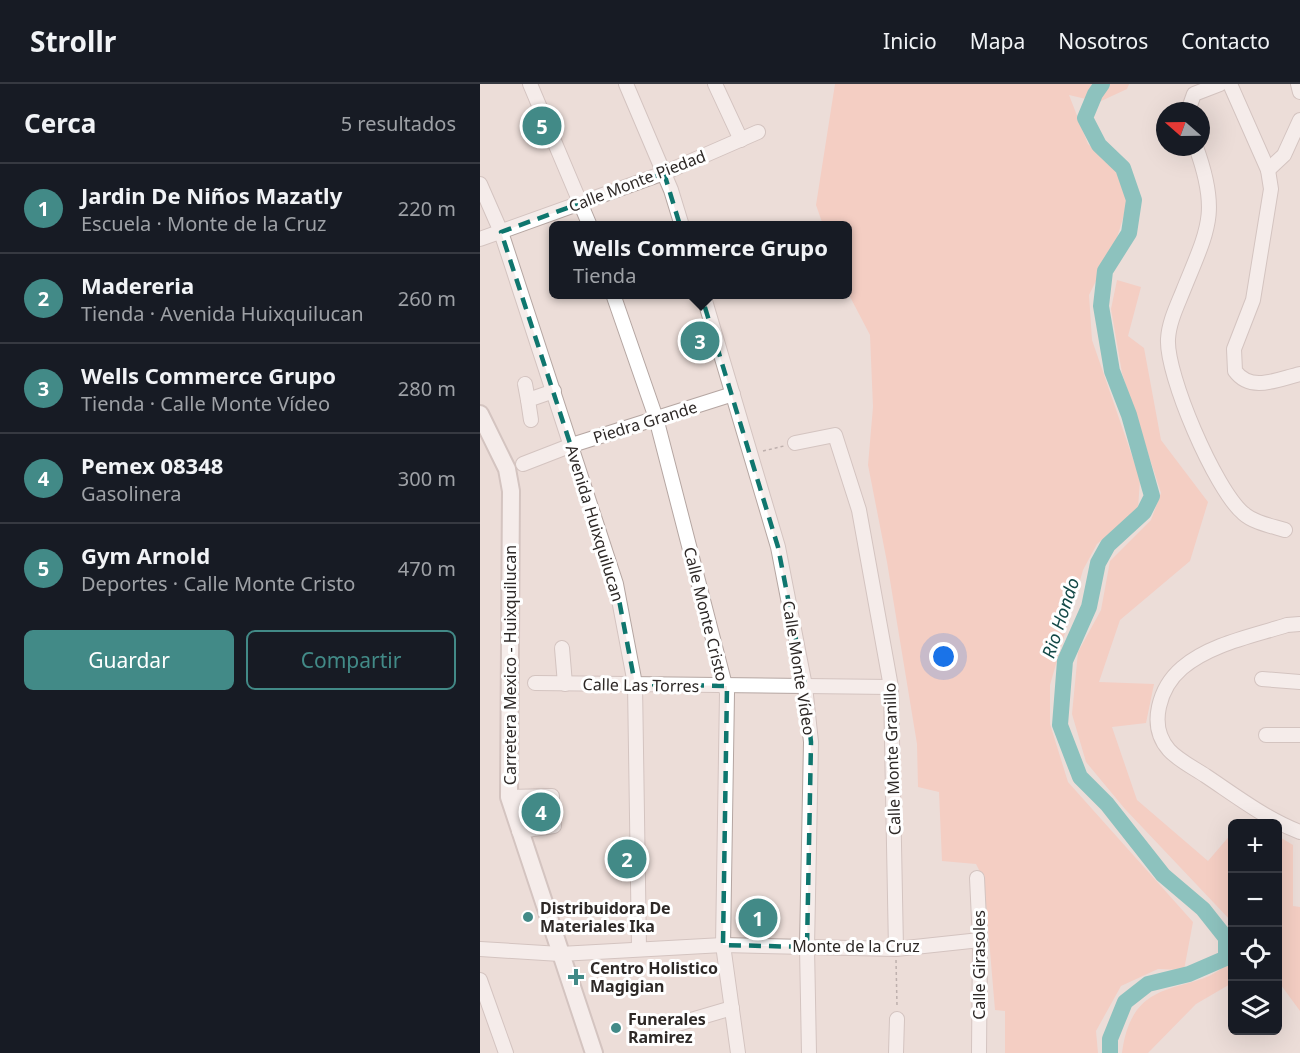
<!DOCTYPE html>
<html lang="es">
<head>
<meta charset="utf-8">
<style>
  body { margin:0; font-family:"Noto Sans",sans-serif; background:#242831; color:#f1f3f6 }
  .controls { position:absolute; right:18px; bottom:18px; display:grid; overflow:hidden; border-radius:9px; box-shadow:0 6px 24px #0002 }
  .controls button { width:54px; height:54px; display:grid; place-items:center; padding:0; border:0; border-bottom:2px solid #363941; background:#171b24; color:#f1f3f6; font:30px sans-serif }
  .compass { position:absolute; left:676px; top:18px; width:54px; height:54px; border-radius:50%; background:#171b24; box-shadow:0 6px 24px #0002; rotate:290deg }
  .you { position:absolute; left:464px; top:573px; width:21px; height:21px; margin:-15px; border:4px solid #fff; border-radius:50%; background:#1a73e8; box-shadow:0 0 0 9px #1a73e833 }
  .badge { display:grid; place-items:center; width:39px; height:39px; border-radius:50%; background:#428a87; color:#fff; font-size:20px; font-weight:700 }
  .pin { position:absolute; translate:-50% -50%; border:3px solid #fff; box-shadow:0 2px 6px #0006 }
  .popup { position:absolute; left:69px; top:137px; width:303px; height:78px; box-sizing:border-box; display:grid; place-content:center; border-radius:9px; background:#171b24; filter:drop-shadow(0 2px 4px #0005); font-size:20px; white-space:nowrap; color:#9ea1a6 }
  .popup b { font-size:22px; color:#f1f3f6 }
  .popup::after { content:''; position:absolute; left:50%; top:100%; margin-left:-12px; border:12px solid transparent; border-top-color:#171b24 }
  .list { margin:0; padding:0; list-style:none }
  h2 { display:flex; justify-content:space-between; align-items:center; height:78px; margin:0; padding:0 24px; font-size:26px }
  h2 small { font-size:20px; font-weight:400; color:#9ea1a6 }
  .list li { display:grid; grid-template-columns:39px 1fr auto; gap:18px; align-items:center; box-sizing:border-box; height:90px; padding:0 24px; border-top:2px solid #363941 }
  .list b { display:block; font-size:22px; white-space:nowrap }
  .list p { margin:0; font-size:20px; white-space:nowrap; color:#9ea1a6 }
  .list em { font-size:20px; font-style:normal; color:#9ea1a6 }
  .actions { display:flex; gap:12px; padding:18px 24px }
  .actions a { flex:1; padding:14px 0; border:2px solid #428a87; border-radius:9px; text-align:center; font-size:21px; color:#428a87 }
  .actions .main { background:#428a87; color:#fff }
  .icon { flex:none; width:33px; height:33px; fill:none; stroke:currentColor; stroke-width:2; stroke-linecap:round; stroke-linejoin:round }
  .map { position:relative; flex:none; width:820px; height:969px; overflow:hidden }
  header { display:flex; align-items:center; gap:36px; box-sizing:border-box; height:84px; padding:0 30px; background:#171b24; border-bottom:2px solid #363941 }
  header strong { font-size:28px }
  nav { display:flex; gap:33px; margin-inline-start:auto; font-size:21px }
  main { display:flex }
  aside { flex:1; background:#171b24 }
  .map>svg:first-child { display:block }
  .green { fill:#fcbca9 }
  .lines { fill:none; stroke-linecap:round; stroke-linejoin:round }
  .river { stroke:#19a39e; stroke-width:16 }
  .minor-casing { stroke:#b5a6a2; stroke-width:16 }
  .major-casing { stroke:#b5a6a2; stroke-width:20 }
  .path { stroke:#857b78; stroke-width:1.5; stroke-dasharray:3 3; stroke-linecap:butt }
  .minor { stroke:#fff; stroke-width:14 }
  .major { stroke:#fff; stroke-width:16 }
  .wall { fill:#493e3b }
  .shaded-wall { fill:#3c3230 }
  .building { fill:#554845; stroke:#3c3230; stroke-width:1.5 }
  .marked { fill:none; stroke:#0f766e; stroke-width:4.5; stroke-dasharray:12 8; stroke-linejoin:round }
  .poi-dot { fill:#428a87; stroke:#fff; stroke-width:2 }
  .labels { text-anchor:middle; stroke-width:6; stroke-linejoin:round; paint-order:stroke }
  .street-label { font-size:16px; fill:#2e2927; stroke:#fff }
  .poi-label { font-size:16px; font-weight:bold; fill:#2e2927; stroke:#fff; text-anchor:start }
  .water-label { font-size:18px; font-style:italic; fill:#134947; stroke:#fff }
</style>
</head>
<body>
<header>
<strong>Strollr</strong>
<nav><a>Inicio</a><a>Mapa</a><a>Nosotros</a><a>Contacto</a></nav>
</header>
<main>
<aside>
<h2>Cerca<small>5 resultados</small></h2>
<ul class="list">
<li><span class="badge">1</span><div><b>Jardin De Niños Mazatly</b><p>Escuela · Monte de la Cruz</p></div><em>220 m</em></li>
<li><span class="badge">2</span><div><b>Madereria</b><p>Tienda · Avenida Huixquilucan</p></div><em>260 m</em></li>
<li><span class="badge">3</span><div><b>Wells Commerce Grupo</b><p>Tienda · Calle Monte Vídeo</p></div><em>280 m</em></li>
<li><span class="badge">4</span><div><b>Pemex 08348</b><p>Gasolinera</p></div><em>300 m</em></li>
<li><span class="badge">5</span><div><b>Gym Arnold</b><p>Deportes · Calle Monte Cristo</p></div><em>470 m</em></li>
</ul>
<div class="actions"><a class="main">Guardar</a><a>Compartir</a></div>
</aside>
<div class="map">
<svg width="820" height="969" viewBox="0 0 820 969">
  <rect width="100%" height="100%" fill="#ecddd8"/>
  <g class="green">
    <polygon points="355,0 649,0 647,5 619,18 589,11 608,60 640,88 647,121 636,157 609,211 612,256 660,395 658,425 617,460 603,486 570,601 570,640 588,698 713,838 704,886 678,885 641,902 616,947 618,969 525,969 525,927 515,926 504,796 496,780 462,777 459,708 438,703 437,660 407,478 388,381 393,323 390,251 367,207 367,142 343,141 336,121"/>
    <polygon points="637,196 661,203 648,252 664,264 681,356 728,418 710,477 640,536 619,598 674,600 666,639 632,643 657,716 728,777 752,749 752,843 752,838 645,725 606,678 592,630 598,568 621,526 630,477 671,436 681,409 642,289 631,225"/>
    <polygon points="798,752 813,761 813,822 820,823 820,927 798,897"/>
    <path d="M752,873V899L716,920L668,969H642C653,881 722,917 752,873Z"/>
  </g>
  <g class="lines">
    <polyline class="river" points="622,0 615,10 605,34 619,61 643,84 654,116 649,149 625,187 621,222 632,287 649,331 672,412 664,428 628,461 618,479 609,523 585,577 580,641 600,693 627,720 683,791 723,825 746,854 746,874 709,890 668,900 645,918 630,955 630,969"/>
    <defs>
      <g id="minor">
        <polyline points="50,0 110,142"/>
        <polyline points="146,0 191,106 202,142"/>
        <polyline points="235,0 261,56"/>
        <path d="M750,0L788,86L791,105L773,216L754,265L755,287C771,309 798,295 820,290"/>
        <polyline points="818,0 820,8"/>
        <polyline points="708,27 714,10 740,0"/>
        <path d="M716,63C740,129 728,145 703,207C697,222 689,238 688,255C686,291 735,405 763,429C774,439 792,442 805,446"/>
        <polyline points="788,86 804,71 820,36"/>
        <polyline points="0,100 21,148 136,500 155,600 159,864"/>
        <polyline points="0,155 184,89 278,48"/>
        <polyline points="133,210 176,334 247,609 243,861 258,969"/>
        <polyline points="223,210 298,463 325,602 331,658 327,863 329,969"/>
        <polyline points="45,300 48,316"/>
        <polyline points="51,336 48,316 74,307"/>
        <polyline points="315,359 355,351 379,426 411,603 416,865"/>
        <polyline points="43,380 92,361 253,310"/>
        <path d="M820,540L807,541C773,552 730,560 702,584C680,603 667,641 689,666C698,676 714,684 726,692C756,712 786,735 820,748"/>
        <polyline points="82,564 85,600"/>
        <polyline points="782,595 820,598"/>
        <polyline points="55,599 411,603"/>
        <polyline points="786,651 820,651"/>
        <polyline points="29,713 72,712 72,721"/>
        <polyline points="39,747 74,742 73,734"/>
        <polyline points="497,794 500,856 499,969"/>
        <polyline points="0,865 80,870 243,861 416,865 500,856"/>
        <polyline points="0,896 26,969"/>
        <polyline points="177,946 252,924"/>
        <polyline points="416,969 417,935"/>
      </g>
      <polyline id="major" points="0,330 27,385 31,407 29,713 114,969"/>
    </defs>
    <use href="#minor" class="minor-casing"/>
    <use href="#major" class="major-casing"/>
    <g class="path">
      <polyline points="283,367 304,362"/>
      <polyline points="416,876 417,922"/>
    </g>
    <use href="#minor" class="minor"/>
    <use href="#major" class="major"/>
  </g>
  <polygon class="wall" points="48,719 77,734 46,736 45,723"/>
  <polygon class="shaded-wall" points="79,730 77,734 46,736 49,733"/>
  <polygon class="building" points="79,717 79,730 49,733 48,719"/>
  <path d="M0 0H820V969H0ZM184,89L298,463L325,602L331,658L327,863L243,861L247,602L155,600L136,500L21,148Z" fill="#ecddd8" fill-opacity=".55" fill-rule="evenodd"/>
  <path class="marked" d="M184,89L298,463L325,602L331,658L327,863L243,861L247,602L155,600L136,500L21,148Z"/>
  <g class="poi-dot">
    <circle cx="48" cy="833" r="6"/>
    <path d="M93 884h6v6h6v6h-6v6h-6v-6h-6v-6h6z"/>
    <circle cx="136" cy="944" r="6"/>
  </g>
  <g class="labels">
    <g class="street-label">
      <text transform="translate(157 97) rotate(-21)" y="6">Calle Monte Piedad</text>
      <text transform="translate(165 338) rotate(-17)" y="6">Piedra Grande</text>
      <text transform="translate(115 439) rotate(73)" y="6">Avenida Huixquilucan</text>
      <text transform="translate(226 530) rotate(76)" y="6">Calle Monte Cristo</text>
      <text transform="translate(30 581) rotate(-90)" y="6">Carretera Mexico - Huixquilucan</text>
      <text transform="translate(319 584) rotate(81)" y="6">Calle Monte Vídeo</text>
      <text transform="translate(161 601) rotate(1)" y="6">Calle Las Torres</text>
      <text transform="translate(412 675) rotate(-92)" y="6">Calle Monte Granillo</text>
      <text x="376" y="868">Monte de la Cruz</text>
      <text transform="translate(499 881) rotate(-90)" y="6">Calle Girasoles</text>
    </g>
    <g class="poi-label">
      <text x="60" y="830">Distribuidora De<tspan x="60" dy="18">Materiales Ika</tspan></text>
      <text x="110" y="890">Centro Holistico<tspan x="110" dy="18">Magigian</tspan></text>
      <text x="148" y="941">Funerales<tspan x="148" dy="18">Ramirez</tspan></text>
    </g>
    <g class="water-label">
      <text transform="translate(581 534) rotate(-72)" y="6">Rio Hondo</text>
    </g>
  </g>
</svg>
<div class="controls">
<button>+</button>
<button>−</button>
<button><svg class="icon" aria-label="locate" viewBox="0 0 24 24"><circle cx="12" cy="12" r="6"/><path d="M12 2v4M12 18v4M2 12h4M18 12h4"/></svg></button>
<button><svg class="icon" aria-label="layers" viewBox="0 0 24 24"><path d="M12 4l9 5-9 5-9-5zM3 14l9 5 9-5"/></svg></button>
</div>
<svg class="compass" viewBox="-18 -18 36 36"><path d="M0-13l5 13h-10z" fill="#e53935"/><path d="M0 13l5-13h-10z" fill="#9ea1a6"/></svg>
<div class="you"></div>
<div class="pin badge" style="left:278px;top:834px">1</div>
<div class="pin badge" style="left:147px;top:775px">2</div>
<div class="pin badge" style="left:220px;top:257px">3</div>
<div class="popup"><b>Wells Commerce Grupo</b>Tienda</div>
<div class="pin badge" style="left:61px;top:728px">4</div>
<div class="pin badge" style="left:62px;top:42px">5</div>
</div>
</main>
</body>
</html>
